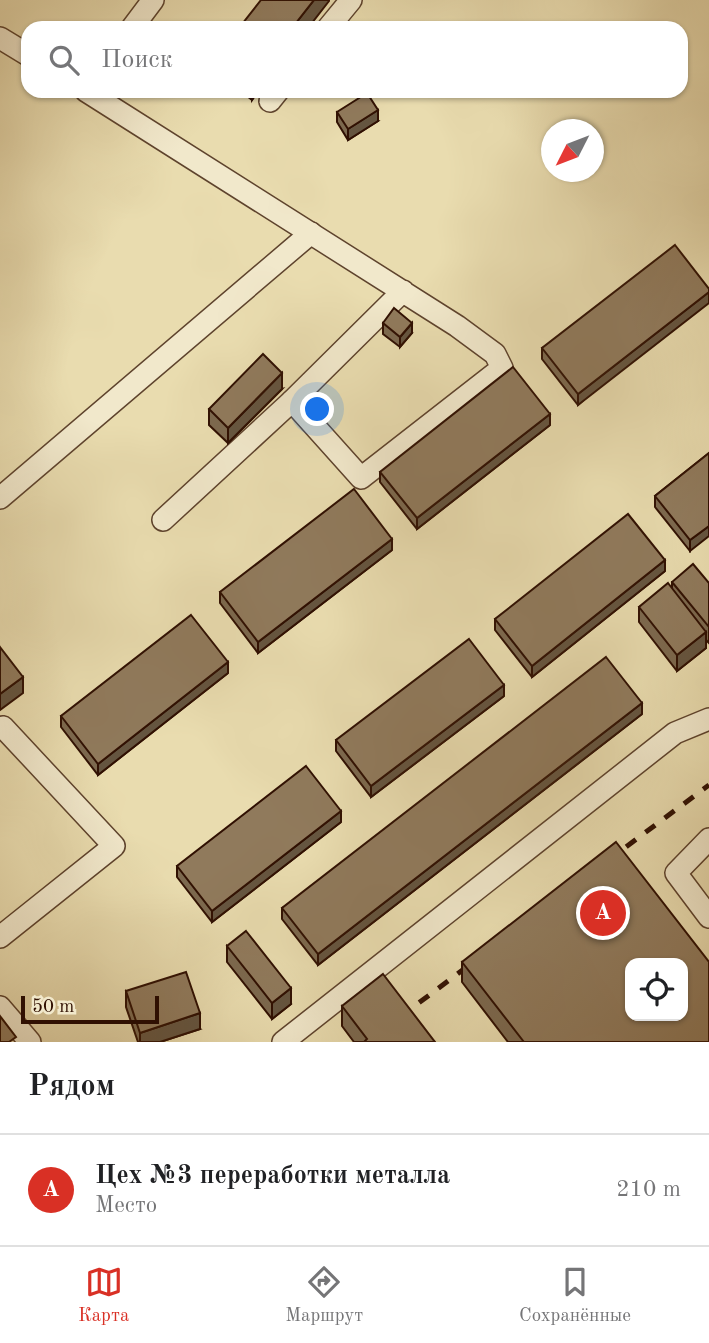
<!DOCTYPE html>
<html lang="ru">
<head>
<meta charset="utf-8">
<style>
  body { margin:0; font-family:"Old Standard TT",serif; background:#f2f2f2; color:#202124 }
  .controls { position:absolute; right:21px; bottom:21px; display:grid; overflow:hidden; border-radius:14px; box-shadow:0 2px 5px #0004 }
  .controls button { width:63px; height:63px; display:grid; place-items:center; padding:0; border:0; border-bottom:2px solid #e0e0e0; background:#fff; color:#202124; font:35px sans-serif }
  .compass { position:absolute; left:541px; top:119px; width:63px; height:63px; border-radius:50%; background:#fff; box-shadow:0 2px 5px #0004; rotate:228deg }
  .scale { position:absolute; left:21px; bottom:18px; width:138px; box-sizing:border-box; padding-left:7px; border:4px solid #301002; border-top:0; font-size:19px; line-height:24px; white-space:nowrap; color:#301002; -webkit-text-stroke:5px #f1e8cb; paint-order:stroke }
  .you { position:absolute; left:318px; top:410px; width:24px; height:24px; margin:-18px; border:5px solid #fff; border-radius:50%; background:#1a73e8; box-shadow:0 0 0 10px #1a73e833 }
  .badge { display:grid; place-items:center; width:46px; height:46px; border-radius:50%; background:#d93025; color:#fff; font-size:23px; font-weight:700 }
  .pin { position:absolute; translate:-50% -50%; border:4px solid #fff; box-shadow:0 2px 7px #0006 }
  .list { margin:0; padding:0; list-style:none }
  h2 { display:flex; justify-content:space-between; align-items:center; height:91px; margin:0; padding:0 28px; font-size:30px }
  h2 small { font-size:23px; font-weight:400; color:#757577 }
  .list li { display:grid; grid-template-columns:46px 1fr auto; gap:21px; align-items:center; box-sizing:border-box; height:112px; padding:0 28px; border-top:2px solid #e0e0e0 }
  .list b { display:block; font-size:26px; white-space:nowrap }
  .list p { margin:0; font-size:23px; white-space:nowrap; color:#757577 }
  .list em { font-size:23px; font-style:normal; color:#757577 }
  .icon { flex:none; width:38px; height:38px; fill:none; stroke:currentColor; stroke-width:2; stroke-linecap:round; stroke-linejoin:round }
  .map { position:relative; flex:none; width:709px; height:1042px; overflow:hidden }
  .search { position:absolute; background:#fff; box-shadow:0 2px 5px #0004; left:21px; right:21px; top:21px; height:77px; display:flex; align-items:center; gap:18px; box-sizing:border-box; padding:0 24px; border-radius:21px; color:#757577; font-size:26px }
  .sheet { height:203px; background:#fff }
  nav { display:flex; justify-content:space-around; align-items:center; box-sizing:border-box; height:98px; border-top:2px solid #e0e0e0; background:#fff; font-size:19px; color:#757577 }
  nav a { display:grid; justify-items:center; gap:4px }
  nav .on { color:#d93025 }
  .map>svg:first-child { display:block }
  .lines { fill:none; stroke-linecap:round; stroke-linejoin:round }
  .minor-casing { stroke:#5e432d; stroke-width:24 }
  .minor { stroke:#f1e8cb; stroke-width:21 }
  .rail { stroke:#301002; stroke-width:5; stroke-dasharray:12 12; stroke-linecap:butt }
  .wall { fill:#7c694f; stroke:#301002; stroke-width:2 }
  .shaded-wall { fill:#655540; stroke:#301002; stroke-width:2 }
  .building { fill:#907a5c; stroke:#301002; stroke-width:2; fill-rule:evenodd }
</style>
</head>
<body>
<div class="map">
<svg width="709" height="1042" viewBox="0 0 709 1042">
  <rect width="100%" height="100%" fill="#e9dcaf"/>
  <filter id="stains"><feTurbulence type="fractalNoise" baseFrequency=".00286" numOctaves="4"/><feColorMatrix values="0 0 0 0 .2 0 0 0 0 .09 0 0 0 0 .02 0 0 0 .5 -.17"/></filter>
  <radialGradient id="worn" r=".72"><stop offset=".6" stop-color="#630" stop-opacity="0"/><stop offset="1" stop-color="#630" stop-opacity=".3"/></radialGradient>
  <g class="lines">
    <defs>
      <g id="minor">
        <polyline points="132,28 153,0"/>
        <polyline points="328,28 351,0"/>
        <polyline points="0,38 28,55"/>
        <polyline points="86,91 457,326 495,354 502,368 361,478 292,401 403,291"/>
        <polyline points="270,101 278,91"/>
        <polyline points="0,498 311,233"/>
        <polyline points="163,520 292,401"/>
        <polyline points="0,729 3,727 114,846 0,937"/>
        <polyline points="709,839 676,873 709,917"/>
        <polyline points="0,1007 30,1042"/>
        <polyline points="283,1042 675,733 709,719"/>
      </g>
    </defs>
    <use href="#minor" class="minor-casing"/>
    <use href="#minor" class="minor"/>
    <g class="rail">
      <polyline points="607,861 709,785"/>
      <polyline points="400,1017 476,960"/>
    </g>
  </g>
  <g class="wall">
    <polygon points="241,91 258,91 252,100"/>
    <polygon points="337,112 378,121 348,140 337,122"/>
    <polygon points="709,289 578,405 542,359 542,348"/>
    <polygon points="383,323 412,333 400,347 383,334"/>
    <polygon points="282,389 228,443 209,425 209,409"/>
    <polygon points="550,425 417,529 380,482 380,472"/>
    <polygon points="709,453 690,551 655,507 655,496"/>
    <polygon points="392,550 258,653 220,603 220,592"/>
    <polygon points="665,571 532,677 495,630 495,619"/>
    <polygon points="672,582 709,583 709,643 706,640 706,648 677,671 639,622 639,607 672,589"/>
    <polygon points="228,673 98,775 61,727 61,716"/>
    <polygon points="504,696 371,797 336,751 336,740"/>
    <polygon points="642,714 318,965 282,919 282,908"/>
    <polygon points="341,822 212,922 177,877 177,866"/>
    <polygon points="227,946 291,1004 272,1019 227,962"/>
    <polygon points="462,962 709,1042 508,1042 462,982"/>
    <polygon points="126,991 200,1029 160,1042 138,1042 126,1007"/>
    <polygon points="342,1006 435,1042 354,1042 342,1026"/>
  </g>
  <g class="shaded-wall">
    <polygon points="314,0 329,0 329,1 308,28 292,28"/>
    <polygon points="252,91 258,91 252,100"/>
    <polygon points="378,110 378,121 348,140 348,129"/>
    <polygon points="709,292 709,303 578,405 578,394"/>
    <polygon points="412,323 412,333 400,347 400,337"/>
    <polygon points="282,373 282,389 228,443 228,428"/>
    <polygon points="550,414 550,425 417,529 417,518"/>
    <polygon points="709,526 709,536 690,551 690,540"/>
    <polygon points="392,539 392,550 258,653 258,642"/>
    <polygon points="665,560 665,571 532,677 532,666"/>
    <polygon points="706,632 706,648 677,671 677,655"/>
    <polygon points="228,662 228,673 98,775 98,764"/>
    <polygon points="23,677 23,693 0,710 0,694"/>
    <polygon points="504,685 504,696 371,797 371,786"/>
    <polygon points="642,703 642,714 318,965 318,954"/>
    <polygon points="341,811 341,822 212,922 212,911"/>
    <polygon points="291,988 291,1004 272,1019 272,1003"/>
    <polygon points="200,1013 200,1029 160,1042 140,1042 140,1033"/>
  </g>
  <g class="building">
    <polygon points="261,0 314,0 292,28 239,28"/>
    <polygon points="367,93 378,110 348,129 337,112"/>
    <polygon points="675,245 709,289 709,292 578,394 542,348"/>
    <polygon points="394,308 412,323 400,337 383,323"/>
    <polygon points="263,354 282,373 228,428 209,409"/>
    <polygon points="513,367 550,414 417,518 380,472"/>
    <polygon points="709,453 709,526 690,540 655,496"/>
    <polygon points="354,489 392,539 258,642 220,592"/>
    <polygon points="628,514 665,560 532,666 495,619"/>
    <polygon points="693,564 709,583 709,627 672,582"/>
    <polygon points="668,583 706,632 677,655 639,607"/>
    <polygon points="191,615 228,662 98,764 61,716"/>
    <polygon points="469,639 504,685 371,786 336,740"/>
    <polygon points="0,647 23,677 0,694"/>
    <polygon points="606,657 642,703 318,954 282,908"/>
    <polygon points="306,766 341,811 212,911 177,866"/>
    <path d="M616,842L709,962V1042H524L462,962ZM630,963H683V1016H630Z"/>
    <polygon points="246,931 291,988 272,1003 227,946"/>
    <polygon points="186,972 200,1013 140,1033 126,991"/>
    <polygon points="383,974 435,1042 364,1042 367,1039 342,1006"/>
    <polygon points="0,1016 16,1037 9,1042 0,1042"/>
  </g>
  <rect width="100%" height="100%" filter="url(#stains)"/>
  <rect width="100%" height="100%" fill="url(#worn)"/>
</svg>
<div class="controls">
<button><svg class="icon" aria-label="locate" viewBox="0 0 24 24"><circle cx="12" cy="12" r="6"/><path d="M12 2v4M12 18v4M2 12h4M18 12h4"/></svg></button>
</div>
<svg class="compass" viewBox="-18 -18 36 36"><path d="M0-13l5 13h-10z" fill="#e53935"/><path d="M0 13l5-13h-10z" fill="#757577"/></svg>
<div class="scale">50 m</div>
<div class="you"></div>
<div class="pin badge" style="left:603px;top:913px">A</div>
<div class="search"><svg class="icon" aria-label="search" viewBox="0 0 24 24"><circle cx="10" cy="10" r="6"/><path d="M15 15l6 6"/></svg>Поиск</div>
</div>
<section class="sheet">
<h2>Рядом<small></small></h2>
<ul class="list">
<li><span class="badge">A</span><div><b>Цех №3 переработки металла</b><p>Место</p></div><em>210 m</em></li>
</ul>
</section>
<nav>
<a class="on"><svg class="icon" aria-label="map" viewBox="0 0 24 24"><path d="M3 6l6-2 6 2 6-2v14l-6 2-6-2-6 2zM9 4v14M15 6v14"/></svg>Карта</a>
<a><svg class="icon" aria-label="directions" viewBox="0 0 24 24"><path d="M12 3l9 9-9 9-9-9zM9 14v-3h6M13 9l2 2-2 2"/></svg>Маршрут</a>
<a><svg class="icon" aria-label="saved" viewBox="0 0 24 24"><path d="M7 4h10v16l-5-4-5 4z"/></svg>Сохранённые</a>
</nav>
</body>
</html>
